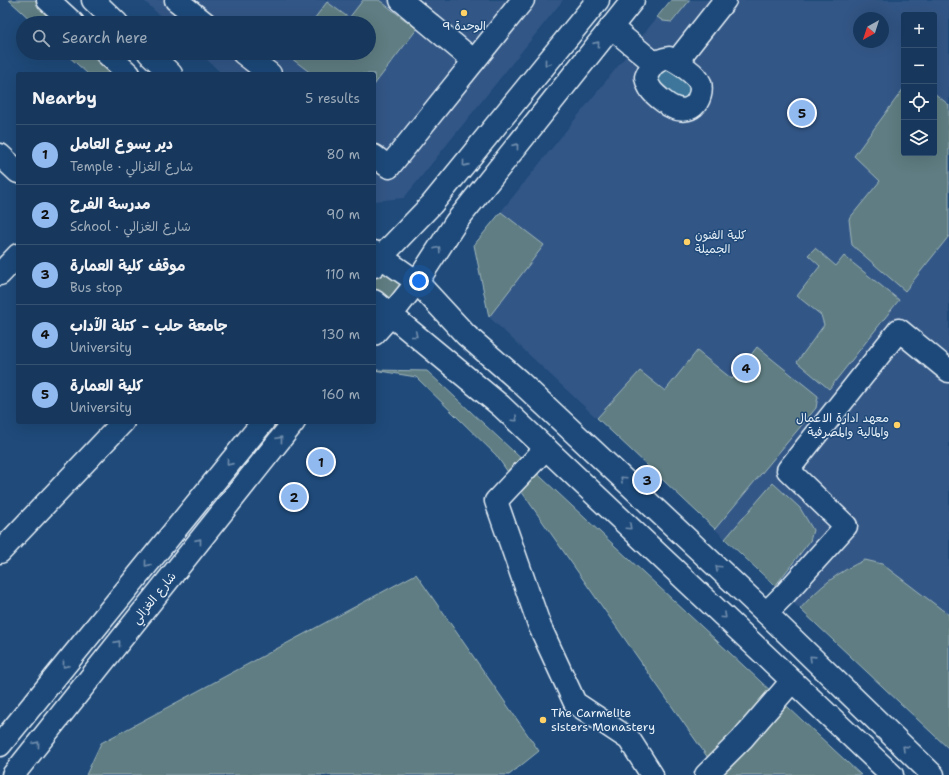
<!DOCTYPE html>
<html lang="en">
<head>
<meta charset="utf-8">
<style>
  body { margin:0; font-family:"Shantell Sans","Playpen Sans Arabic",sans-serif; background:#244365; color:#f1f3f6 }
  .controls { position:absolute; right:12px; top:12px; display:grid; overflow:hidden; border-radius:4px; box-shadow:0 4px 16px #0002 }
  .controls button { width:36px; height:36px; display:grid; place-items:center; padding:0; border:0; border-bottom:1px solid #365272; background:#17385c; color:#f1f3f6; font:20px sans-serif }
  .compass { position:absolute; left:853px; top:12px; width:36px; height:36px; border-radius:50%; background:#17385c; box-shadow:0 4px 16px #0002; rotate:219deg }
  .you { position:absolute; left:419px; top:281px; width:14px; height:14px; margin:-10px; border:3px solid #fff; border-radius:50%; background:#1a73e8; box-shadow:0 0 0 6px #1a73e833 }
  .badge { display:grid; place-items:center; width:26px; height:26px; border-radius:50%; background:#90b9f0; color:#111; font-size:13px; font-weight:700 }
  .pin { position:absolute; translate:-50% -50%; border:2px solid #fff; box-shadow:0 1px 4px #0006 }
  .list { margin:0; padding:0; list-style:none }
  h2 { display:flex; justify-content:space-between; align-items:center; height:52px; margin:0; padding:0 16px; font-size:17px }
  h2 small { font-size:13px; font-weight:400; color:#9eacbb }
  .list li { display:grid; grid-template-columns:26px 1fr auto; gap:12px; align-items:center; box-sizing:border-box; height:60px; padding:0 16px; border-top:1px solid #365272 }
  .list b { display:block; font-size:15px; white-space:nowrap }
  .list p { margin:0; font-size:13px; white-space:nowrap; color:#9eacbb }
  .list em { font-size:13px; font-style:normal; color:#9eacbb }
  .icon { flex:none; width:22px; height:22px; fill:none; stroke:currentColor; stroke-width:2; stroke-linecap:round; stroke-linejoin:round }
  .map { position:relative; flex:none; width:949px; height:775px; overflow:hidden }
  .search { position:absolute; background:#17385c; box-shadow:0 4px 16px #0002; left:16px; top:16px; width:360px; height:44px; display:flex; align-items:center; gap:10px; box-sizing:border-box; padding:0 14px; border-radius:22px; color:#9eacbb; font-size:15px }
  .panel { position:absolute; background:#17385c; box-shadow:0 4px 16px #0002; left:16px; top:72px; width:360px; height:352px; border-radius:4px }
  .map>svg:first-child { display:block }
  .built { fill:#325786; fill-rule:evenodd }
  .green { fill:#5e7d82; stroke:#a3b7bd }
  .water { fill:#3e769a; stroke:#82a7c0 }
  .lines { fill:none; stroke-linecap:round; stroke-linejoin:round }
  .minor-casing { stroke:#e8f1f8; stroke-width:25 }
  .major-casing { stroke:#e8f1f8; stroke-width:25 }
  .minor { stroke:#1f4a7a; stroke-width:22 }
  .major { stroke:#1f4a7a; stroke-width:22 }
  .oneway { stroke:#6f8dac }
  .poi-dot { fill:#ffd166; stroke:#1f4a7a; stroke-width:1.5 }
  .labels { text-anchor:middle; stroke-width:3; stroke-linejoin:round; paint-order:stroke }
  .poi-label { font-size:12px; fill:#e8f1f8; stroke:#1f4a7a; text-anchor:start }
  .street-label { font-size:12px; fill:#e8f1f8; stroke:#1f4a7a }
</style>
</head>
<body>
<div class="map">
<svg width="949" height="775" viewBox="0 0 949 775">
  <rect width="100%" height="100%" fill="#1f4a7a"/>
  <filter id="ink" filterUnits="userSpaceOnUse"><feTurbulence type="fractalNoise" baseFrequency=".025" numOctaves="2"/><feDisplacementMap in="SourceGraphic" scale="8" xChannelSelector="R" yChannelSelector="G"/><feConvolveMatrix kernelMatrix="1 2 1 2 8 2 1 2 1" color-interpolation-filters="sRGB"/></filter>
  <g filter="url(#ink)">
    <g class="built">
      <polygon points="143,0 563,0 404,198 374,201 374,74 222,74 200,53 369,53 369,23 168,23"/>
      <path d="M671,0H949V749L489,317L474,245ZM904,15H934V153H904ZM859,18H883V42H859Z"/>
    </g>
    <g class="green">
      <polygon points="9,0 35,0 59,23 34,23"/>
      <polygon points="363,0 379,0 417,29 374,85 374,74 312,74 287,55 289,53 369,53 369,23 311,23 327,2 349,18"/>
      <polygon points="671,0 690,0 672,22 663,21 657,17"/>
      <polygon points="65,53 90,53 112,74 88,74"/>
      <polygon points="904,88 904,153 934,153 934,93 949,105 949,236 905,291 852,245 849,219 880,181 854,156"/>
      <polygon points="501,212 544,245 489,317 474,245"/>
      <polygon points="815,248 836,266 844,256 899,300 829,389 797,362 824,325 821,315 797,296 820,266 808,255"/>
      <polygon points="374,265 397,269 402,287 390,301 374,300"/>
      <polygon points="757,347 818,396 816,408 715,529 597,418 640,371 665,391 697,351 732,379"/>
      <polygon points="374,370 427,371 861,775 720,775 496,455 416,377"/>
      <polygon points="773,483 800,508 813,530 810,541 775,586 725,539"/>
      <path d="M865,560L882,564L949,615V749L800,609C819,587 839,571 865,560Z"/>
      <polygon points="416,574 539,751 509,775 86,775 101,743"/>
    </g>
    <polygon class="water" points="663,66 691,85 693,92 684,103 654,85 657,70"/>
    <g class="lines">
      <defs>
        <g id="minor">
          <polyline points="176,0 205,23"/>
          <polyline points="401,0 474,61"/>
          <polyline points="611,27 654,63"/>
          <polyline points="243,53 270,74"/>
          <path d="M669,58C678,62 696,74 700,83C701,86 701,92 700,95C694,115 676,112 663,101C654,94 648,89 646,77C651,65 656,60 669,58Z"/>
          <polyline points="677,61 725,0"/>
          <polyline points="0,155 18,172"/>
          <polyline points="374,156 389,167 523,0"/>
          <polyline points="0,274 18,255"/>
          <polyline points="546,448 496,501 540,627 575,703 629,739 652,775"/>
          <polyline points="0,552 123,422"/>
          <polyline points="766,613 785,594 846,526 788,470 899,330 949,371"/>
          <polyline points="706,775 742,739 792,681"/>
        </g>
        <g id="major">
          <polyline points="48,0 73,23"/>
          <polyline points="93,0 117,23"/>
          <polyline points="106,53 129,74"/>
          <polyline points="149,53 171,74"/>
          <polyline points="374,252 417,282 466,335 519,381 766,613 933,775"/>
          <polyline points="374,266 381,257 432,204 598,0"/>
          <polyline points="374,301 501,406 892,775"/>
          <polyline points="374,334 391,315 417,282 456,222 633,0"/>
          <polyline points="0,745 263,422"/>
          <polyline points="13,775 294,422"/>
        </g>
      </defs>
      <use href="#minor" class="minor-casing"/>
      <use href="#major" class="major-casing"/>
      <use href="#minor" class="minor"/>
      <use href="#major" class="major"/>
    </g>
    <defs><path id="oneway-chevron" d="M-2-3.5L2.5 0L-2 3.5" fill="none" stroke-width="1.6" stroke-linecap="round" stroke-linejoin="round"/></defs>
    <g class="oneway">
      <use href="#oneway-chevron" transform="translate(597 44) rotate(-51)"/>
      <use href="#oneway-chevron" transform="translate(547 63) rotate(129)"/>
      <use href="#oneway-chevron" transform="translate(516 146) rotate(-51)"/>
      <use href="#oneway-chevron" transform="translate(465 164) rotate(129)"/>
      <use href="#oneway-chevron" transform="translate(438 249) rotate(-57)"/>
      <use href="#oneway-chevron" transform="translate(415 335) rotate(39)"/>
      <use href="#oneway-chevron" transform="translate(515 419) rotate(43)"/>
      <use href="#oneway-chevron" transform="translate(280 439) rotate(-51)"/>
      <use href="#oneway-chevron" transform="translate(229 463) rotate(129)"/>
      <use href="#oneway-chevron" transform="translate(623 479) rotate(-137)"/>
      <use href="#oneway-chevron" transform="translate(629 527) rotate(43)"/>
      <use href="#oneway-chevron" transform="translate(199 541) rotate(-51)"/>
      <use href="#oneway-chevron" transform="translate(147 564) rotate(129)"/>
      <use href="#oneway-chevron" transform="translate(718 568) rotate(-137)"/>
      <use href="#oneway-chevron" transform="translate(724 616) rotate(43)"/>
      <use href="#oneway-chevron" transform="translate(118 643) rotate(-51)"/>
      <use href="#oneway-chevron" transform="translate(812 658) rotate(-136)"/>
      <use href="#oneway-chevron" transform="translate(65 665) rotate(129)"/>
      <use href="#oneway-chevron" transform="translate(37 744) rotate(-51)"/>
      <use href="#oneway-chevron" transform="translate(905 748) rotate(-136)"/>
    </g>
  </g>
  <g class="poi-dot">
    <circle cx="464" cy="13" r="4"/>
    <circle cx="687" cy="242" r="4"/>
    <circle cx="897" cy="425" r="4"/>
    <circle cx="543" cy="720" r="4"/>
  </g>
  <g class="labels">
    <g class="poi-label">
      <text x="464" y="30" text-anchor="middle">الوحدة 9</text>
      <text x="695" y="239">كلية الفنون<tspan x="695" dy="14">الجميلة</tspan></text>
      <text x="889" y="422" text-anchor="end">معهد ادارة الاعمال<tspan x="889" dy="14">والمالية والمصرفية</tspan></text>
      <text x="551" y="717">The Carmelite<tspan x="551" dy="14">sisters Monastery</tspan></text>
    </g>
    <g class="street-label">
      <text transform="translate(154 598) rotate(-51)" y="4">شارع الغزالي</text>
    </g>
  </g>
</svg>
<div class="controls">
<button>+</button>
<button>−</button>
<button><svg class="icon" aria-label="locate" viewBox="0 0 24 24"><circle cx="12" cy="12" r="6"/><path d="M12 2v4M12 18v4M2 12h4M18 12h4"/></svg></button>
<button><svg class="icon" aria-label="layers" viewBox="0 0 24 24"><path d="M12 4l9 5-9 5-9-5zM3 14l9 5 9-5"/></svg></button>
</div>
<svg class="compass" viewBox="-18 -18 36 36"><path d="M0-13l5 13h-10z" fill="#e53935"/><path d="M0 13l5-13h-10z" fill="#9eacbb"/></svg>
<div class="you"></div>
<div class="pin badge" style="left:321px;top:462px">1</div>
<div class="pin badge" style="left:294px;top:497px">2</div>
<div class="pin badge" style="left:647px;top:480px">3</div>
<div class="pin badge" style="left:746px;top:368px">4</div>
<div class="pin badge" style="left:802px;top:113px">5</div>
<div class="search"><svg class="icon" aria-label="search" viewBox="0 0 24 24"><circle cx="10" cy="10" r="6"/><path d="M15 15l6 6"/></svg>Search here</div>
<section class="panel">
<h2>Nearby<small>5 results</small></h2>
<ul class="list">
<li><span class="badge">1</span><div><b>دير يسوع العامل</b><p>Temple · شارع الغزالي</p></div><em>80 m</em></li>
<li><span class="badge">2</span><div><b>مدرسة الفرح</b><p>School · شارع الغزالي</p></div><em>90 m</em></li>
<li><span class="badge">3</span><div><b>موقف كلية العمارة</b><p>Bus stop</p></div><em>110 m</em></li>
<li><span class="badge">4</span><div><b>جامعة حلب - كتلة الآداب</b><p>University</p></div><em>130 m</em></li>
<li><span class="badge">5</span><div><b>كلية العمارة</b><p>University</p></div><em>160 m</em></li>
</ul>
</section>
</div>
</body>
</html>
